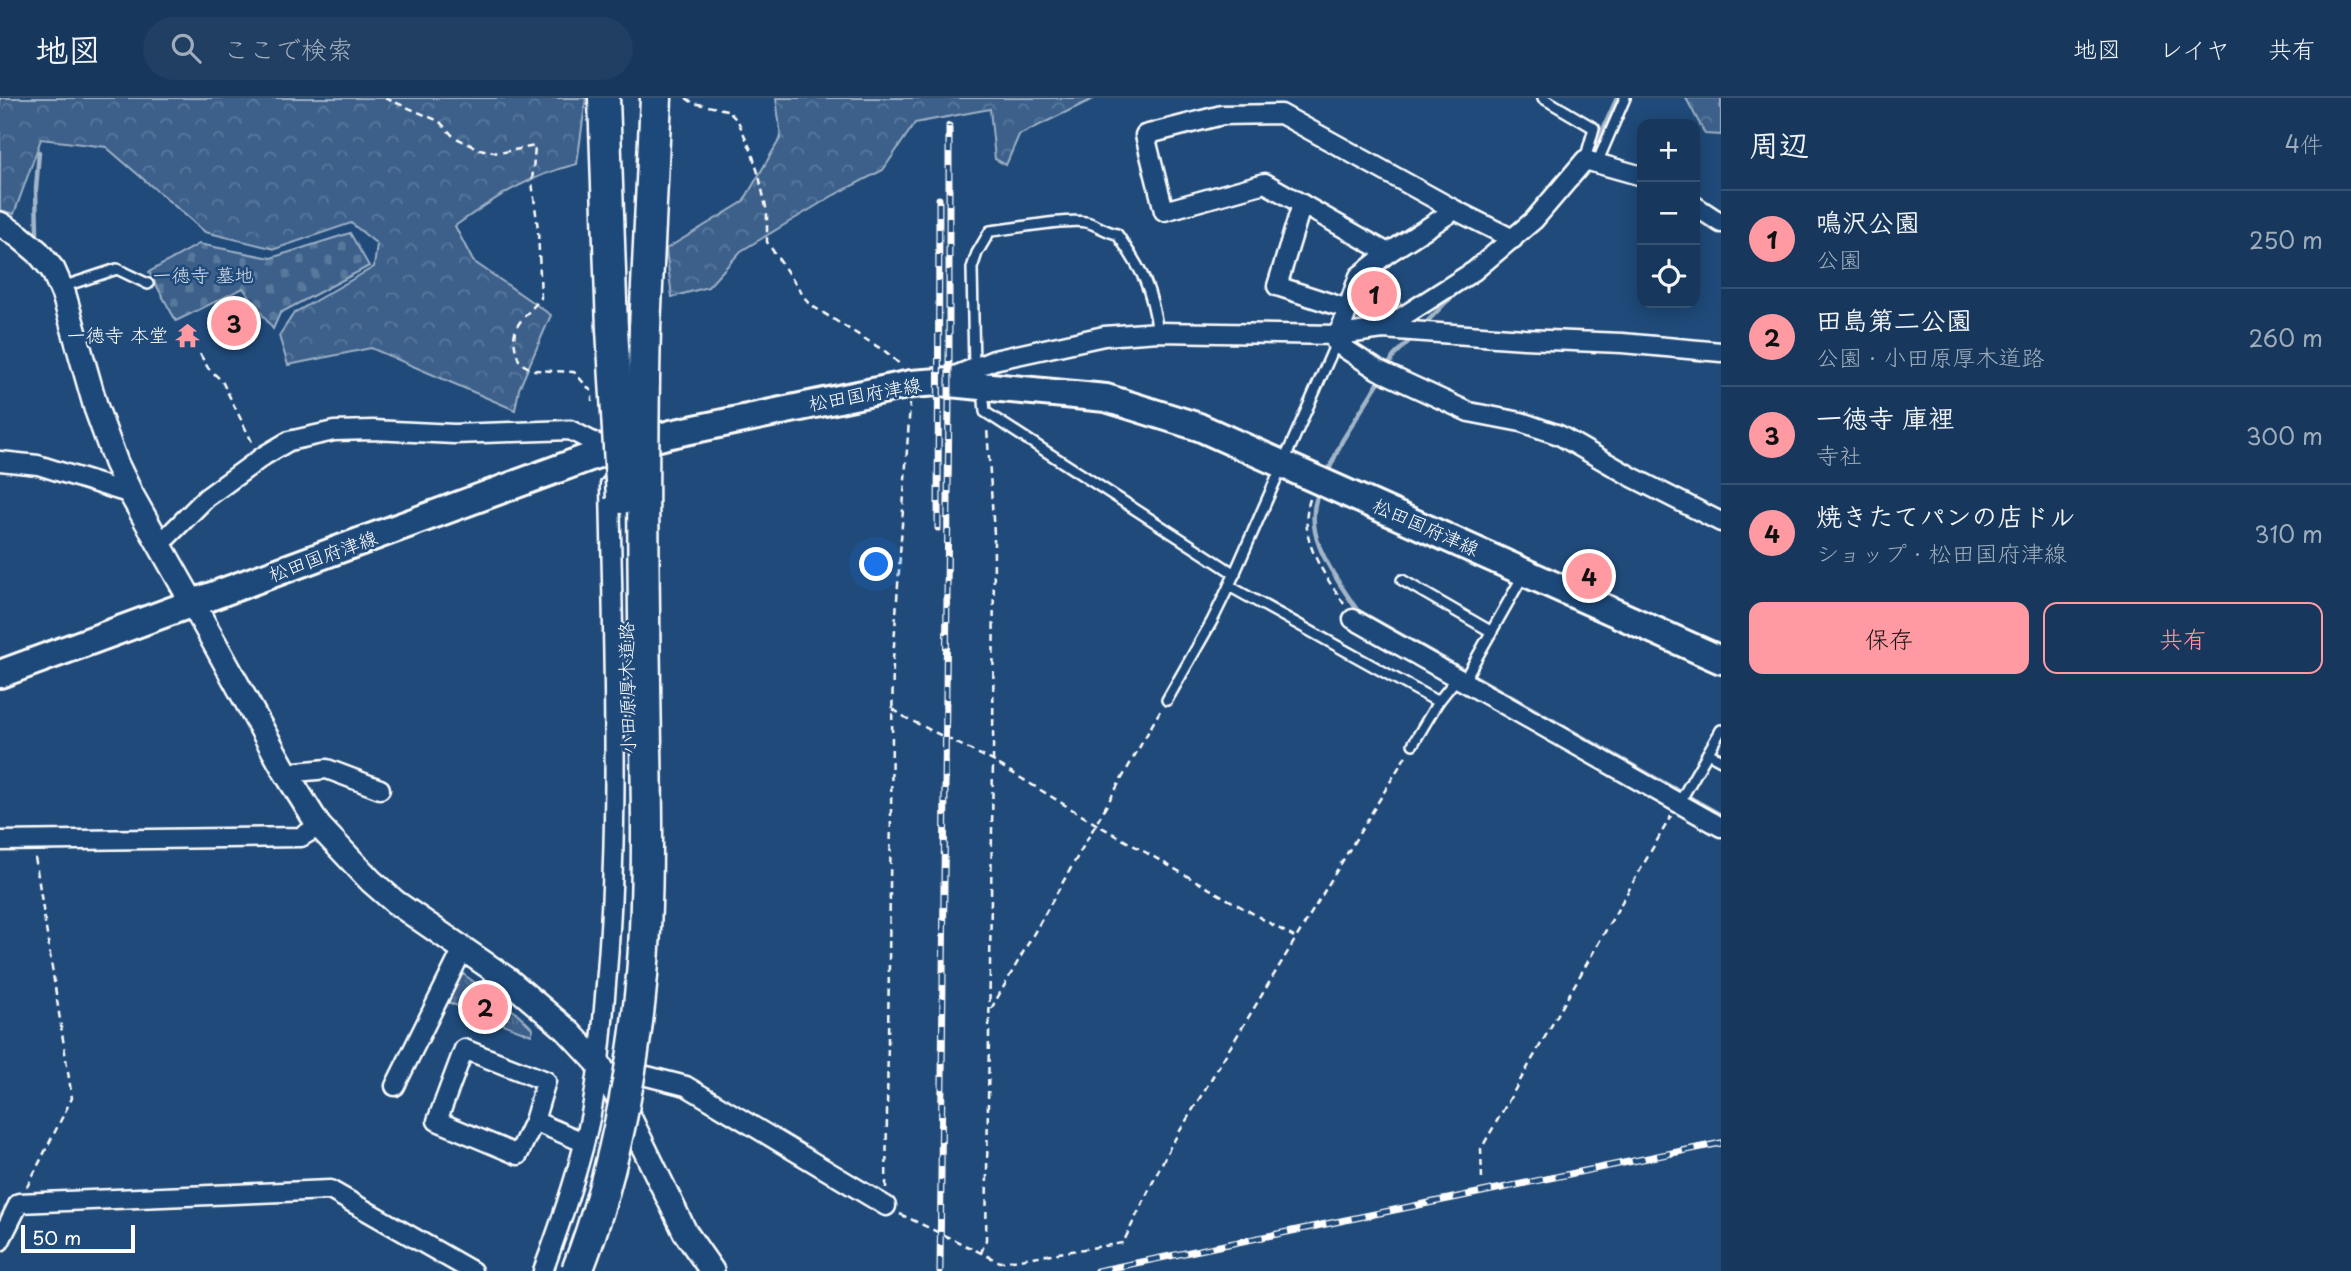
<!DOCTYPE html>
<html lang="ja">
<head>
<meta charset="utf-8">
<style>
  body { margin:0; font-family:"Playpen Sans","Klee One",sans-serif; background:#203f62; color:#f1f3f6 }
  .controls { position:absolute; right:21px; top:21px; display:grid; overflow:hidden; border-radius:14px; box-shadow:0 4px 18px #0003 }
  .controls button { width:63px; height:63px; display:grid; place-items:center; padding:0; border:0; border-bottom:2px solid #365272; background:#17385c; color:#f1f3f6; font:35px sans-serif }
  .scale { position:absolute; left:21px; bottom:18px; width:114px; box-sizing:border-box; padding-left:7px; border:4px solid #fff; border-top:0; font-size:19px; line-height:24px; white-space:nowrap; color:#fff; -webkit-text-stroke:5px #1f4a7a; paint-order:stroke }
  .you { position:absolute; left:877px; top:467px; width:24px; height:24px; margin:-18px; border:5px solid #fff; border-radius:50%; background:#1a73e8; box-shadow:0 0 0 10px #1a73e833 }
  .badge { display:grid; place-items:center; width:46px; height:46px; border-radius:50%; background:#ff9aa2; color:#111; font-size:23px; font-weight:700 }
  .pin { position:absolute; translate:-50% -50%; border:4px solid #fff; box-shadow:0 2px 7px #0006 }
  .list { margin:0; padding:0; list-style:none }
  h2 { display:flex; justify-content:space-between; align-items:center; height:91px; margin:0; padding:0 28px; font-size:30px }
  h2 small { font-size:23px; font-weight:400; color:#9eacbb }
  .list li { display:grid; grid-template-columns:46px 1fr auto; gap:21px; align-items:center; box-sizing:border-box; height:98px; padding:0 28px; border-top:2px solid #365272 }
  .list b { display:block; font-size:26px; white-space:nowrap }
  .list p { margin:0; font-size:23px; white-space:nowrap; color:#9eacbb }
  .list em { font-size:23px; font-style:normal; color:#9eacbb }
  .actions { display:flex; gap:14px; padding:21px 28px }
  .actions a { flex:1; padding:16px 0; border:2px solid #ff9aa2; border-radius:14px; text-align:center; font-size:24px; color:#ff9aa2 }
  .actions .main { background:#ff9aa2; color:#111 }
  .icon { flex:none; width:38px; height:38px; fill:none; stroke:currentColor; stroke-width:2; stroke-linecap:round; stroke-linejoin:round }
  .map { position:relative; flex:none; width:1721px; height:1173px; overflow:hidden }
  header { display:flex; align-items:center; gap:42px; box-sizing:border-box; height:98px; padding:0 35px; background:#17385c; border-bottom:2px solid #365272 }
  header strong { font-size:33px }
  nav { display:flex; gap:38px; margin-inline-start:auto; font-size:24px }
  .search { width:490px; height:63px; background:#203f62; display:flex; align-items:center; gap:18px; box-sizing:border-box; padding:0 24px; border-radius:38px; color:#9eacbb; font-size:26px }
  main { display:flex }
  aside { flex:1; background:#17385c }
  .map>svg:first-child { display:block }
  .grass { fill:url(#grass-tufts); stroke:#9eb0c5; stroke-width:2 }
  .forest { fill:url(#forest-crowns); stroke:#9eb0c5; stroke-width:2 }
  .cemetery { fill:url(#cemetery-stones); stroke:#9eb0c5; stroke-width:2 }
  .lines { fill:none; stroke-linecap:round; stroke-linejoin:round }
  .stream { stroke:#a3b5c8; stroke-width:4.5 }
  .lane-casing { stroke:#fff; stroke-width:14 }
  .street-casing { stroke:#fff; stroke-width:23 }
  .secondary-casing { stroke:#fff; stroke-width:28 }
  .primary-casing { stroke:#fff; stroke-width:32 }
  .highway-casing { stroke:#fff; stroke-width:35 }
  .path { stroke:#fff; stroke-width:2.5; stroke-dasharray:7 5; stroke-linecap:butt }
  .lane { stroke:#1f4a7a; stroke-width:9 }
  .street { stroke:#1f4a7a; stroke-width:18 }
  .secondary { stroke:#1f4a7a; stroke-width:23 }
  .primary { stroke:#1f4a7a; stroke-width:26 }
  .highway { stroke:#1f4a7a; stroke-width:30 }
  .rail-casing { stroke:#fff; stroke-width:7 }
  .rail { stroke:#1f4a7a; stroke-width:4.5; stroke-dasharray:13; stroke-linecap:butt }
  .highway-bridge-casing { stroke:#fff; stroke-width:35; stroke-linecap:butt }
  .highway-bridge { stroke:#1f4a7a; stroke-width:30 }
  .labels { text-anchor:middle; stroke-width:5; stroke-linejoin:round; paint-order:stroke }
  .park-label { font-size:19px; fill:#d8dfe8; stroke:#1f4a7a }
  .poi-label { font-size:19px; fill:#fff; stroke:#1f4a7a; text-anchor:end }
  .street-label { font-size:19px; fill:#fff; stroke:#1f4a7a }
</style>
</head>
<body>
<header>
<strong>地図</strong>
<div class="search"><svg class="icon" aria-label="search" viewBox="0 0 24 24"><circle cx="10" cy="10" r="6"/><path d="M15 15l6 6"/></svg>ここで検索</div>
<nav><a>地図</a><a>レイヤ</a><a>共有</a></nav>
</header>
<main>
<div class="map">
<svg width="1721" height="1173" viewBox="0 0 1721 1173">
  <defs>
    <pattern id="grass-tufts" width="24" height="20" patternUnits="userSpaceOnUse" patternTransform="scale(1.75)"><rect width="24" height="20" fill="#3c618b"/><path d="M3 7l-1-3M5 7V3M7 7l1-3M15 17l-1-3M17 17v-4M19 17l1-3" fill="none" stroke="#59799c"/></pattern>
    <pattern id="forest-crowns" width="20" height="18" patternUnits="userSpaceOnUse" patternTransform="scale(1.75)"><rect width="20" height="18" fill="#3c618b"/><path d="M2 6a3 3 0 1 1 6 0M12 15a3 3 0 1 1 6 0" fill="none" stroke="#59799c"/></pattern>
    <pattern id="cemetery-stones" width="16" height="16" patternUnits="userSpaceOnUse" patternTransform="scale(1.75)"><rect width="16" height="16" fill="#3c618b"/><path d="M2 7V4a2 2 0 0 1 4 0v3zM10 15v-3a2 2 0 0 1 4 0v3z" fill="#59799c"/></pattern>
  </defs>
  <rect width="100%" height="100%" fill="#1f4a7a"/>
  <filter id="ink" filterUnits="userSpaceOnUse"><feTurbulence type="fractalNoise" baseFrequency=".0143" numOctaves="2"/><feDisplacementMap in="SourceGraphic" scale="14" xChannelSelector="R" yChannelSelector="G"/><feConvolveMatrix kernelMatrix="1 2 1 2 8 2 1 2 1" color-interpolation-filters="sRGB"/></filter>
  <g filter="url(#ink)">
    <g class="grass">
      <polygon points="1375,169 1405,212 1376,228 1357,232 1347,221 1361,180"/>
      <polygon points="459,873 518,916 533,931 531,937 445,903"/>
    </g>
    <g class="forest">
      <path d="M0,0H586L577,66C528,78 496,99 455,128L473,163L551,217L519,291L515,312L371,250L288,267L279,238L294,215L374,169L377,146L351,125L275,151L205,134L106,49L41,41L14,116L0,112Z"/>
      <polygon points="776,0 1095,0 1019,37 1006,67 995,61 990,11 915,25 883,72 834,97 741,153 708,189 672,199 666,151 743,104 781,39"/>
      <polygon points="1686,0 1721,0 1721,37 1705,36"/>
    </g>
    <polygon class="cemetery" points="350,135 369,168 280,215 273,231 243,190 176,223 149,174 199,146 271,160"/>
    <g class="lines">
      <g class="stream">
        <polyline points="1590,60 1617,0"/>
        <polyline points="37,135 36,91 39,54"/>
        <polyline points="1424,227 1445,205 1463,190"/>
        <polyline points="1387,270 1394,258 1413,239"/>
        <polyline points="1327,376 1342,343 1383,277"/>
        <path d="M1319,394C1300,436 1335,478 1357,512L1721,717"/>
      </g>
      <defs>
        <g id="lane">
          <polyline points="1543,0 1594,30 1585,62"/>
          <polyline points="1597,65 1625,0"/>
          <polyline points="62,189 117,171 148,186"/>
          <path d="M974,270L972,170L977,155L990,133C1012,131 1066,120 1086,124C1096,126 1106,134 1117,136C1143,174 1151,188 1158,234"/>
          <polyline points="983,291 985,314 1235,476"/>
          <polyline points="1402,482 1492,534"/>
          <polyline points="1229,488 1438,604"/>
          <polyline points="1463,584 1524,476"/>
          <polyline points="1167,602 1212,523 1229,488 1336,245"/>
          <polyline points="1413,646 1438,604 1457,580"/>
          <polyline points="1708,655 1721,662"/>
          <polyline points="1679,705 1721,632"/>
        </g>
        <g id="street">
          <polyline points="1302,106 1277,188 1348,211"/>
          <polyline points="1695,108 1721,125"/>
          <polyline points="1455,112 1388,155 1359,178 1336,245 1378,272 1469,314 1521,324 1559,337 1632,379 1721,424"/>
          <polyline points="1388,155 1265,85 1164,113 1145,37 1222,17 1281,16 1455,112 1513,141"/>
          <polyline points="1383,231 1474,173 1534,122 1585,62 1642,78"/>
          <polyline points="945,282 994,262 1104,238 1158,234 1339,237 1383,231 1524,241 1622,245 1721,254"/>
          <polyline points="0,363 38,367 131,396"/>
          <polyline points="159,447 206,400 265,357 289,343 334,333 373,332 454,336 570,332 609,352 609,356"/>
          <polyline points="1353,521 1721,729"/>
          <polyline points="286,675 327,671 380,691"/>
          <polyline points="0,743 301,739 319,728"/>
          <polyline points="623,972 686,988 886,1108"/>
          <polyline points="395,988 463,851"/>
          <polyline points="534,1023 546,983 464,951 437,1023 518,1057 534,1023 583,1044"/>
          <polyline points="0,1143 19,1105 330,1092 472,1173"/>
          <path d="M543,1173C562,1122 580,1070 591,1016C600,969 603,922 607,874C620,712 613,550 610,387"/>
        </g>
        <polyline id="secondary" points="0,126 19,138 38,154 53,172 64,197 96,310 116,365 131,396 193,506 286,675 319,728 371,783 395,804 507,881 567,932 599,966 631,1023 685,1134 712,1173"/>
        <polyline id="primary" points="0,576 609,352 671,336 911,286 939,284 1106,300 1199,329 1721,562"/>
        <g id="highway">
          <polyline points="604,0 612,231"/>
          <polyline points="645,230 656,0"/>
        </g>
      </defs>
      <use href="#lane" class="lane-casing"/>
      <use href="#street" class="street-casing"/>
      <use href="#secondary" class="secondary-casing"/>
      <use href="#primary" class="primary-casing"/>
      <use href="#highway" class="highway-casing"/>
      <g class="path">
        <path d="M385,0L439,23L454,39L479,51L499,55L535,48L532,84L538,131L541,200C519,226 506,229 520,265L533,272L574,274L592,294V303"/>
        <polyline points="686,0 693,5 727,12 738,23 751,52 759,78 767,114 767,144 809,206 886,254 902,268"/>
        <polyline points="200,256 208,270 222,283 253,346"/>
        <path d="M1310,401C1297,441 1323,474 1344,506"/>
        <polyline points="893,611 906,620 993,663 1096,726 1294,839"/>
        <polyline points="991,911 1160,613"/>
        <polyline points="1482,1081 1481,1051 1671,718"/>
        <polyline points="27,1089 72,1000 35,759"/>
        <polyline points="886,1090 893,562 910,306"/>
        <polyline points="900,1116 1000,1164 1123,1145 1169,1051 1407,656"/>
        <polyline points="981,1155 986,1142 993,663 994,436 987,330"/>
      </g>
      <use href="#lane" class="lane"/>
      <use href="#street" class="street"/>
      <use href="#secondary" class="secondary"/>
      <use href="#primary" class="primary"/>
      <use href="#highway" class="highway"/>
      <defs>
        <g id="rail">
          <polyline points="938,430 939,101"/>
          <polyline points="940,1173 949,303 949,28"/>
          <polyline points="1097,1173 1721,1045"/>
        </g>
      </defs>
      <use href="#rail" class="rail-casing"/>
      <use href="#rail" class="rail"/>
      <defs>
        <g id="highway-bridge">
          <polyline points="612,231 622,400"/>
          <path d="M577,1173C617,1071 640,941 645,832C649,750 646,666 645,584C643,466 642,348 645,230"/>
        </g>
      </defs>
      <use href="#highway-bridge" class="highway-bridge-casing"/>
      <use href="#highway-bridge" class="highway-bridge"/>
    </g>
  </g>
  <defs>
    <symbol id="temple-bare" viewBox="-9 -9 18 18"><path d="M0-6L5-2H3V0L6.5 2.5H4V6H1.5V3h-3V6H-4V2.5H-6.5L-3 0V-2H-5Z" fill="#ff9aa2" stroke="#1f4a7a" stroke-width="2.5" paint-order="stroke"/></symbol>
  </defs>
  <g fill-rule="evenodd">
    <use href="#temple-bare" x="170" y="220" width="35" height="35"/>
  </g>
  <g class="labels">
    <g class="park-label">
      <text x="203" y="184">一徳寺 墓地</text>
    </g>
    <g class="poi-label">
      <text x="168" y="244">一徳寺 本堂</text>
    </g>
    <g class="street-label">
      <text transform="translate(865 296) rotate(-10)" y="7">松田国府津線</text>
      <text transform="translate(1426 429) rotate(24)" y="7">松田国府津線</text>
      <text transform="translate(323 458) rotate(-20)" y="7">松田国府津線</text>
      <text transform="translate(627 590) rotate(-91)" y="7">小田原厚木道路</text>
    </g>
  </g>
</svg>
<div class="controls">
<button>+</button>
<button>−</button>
<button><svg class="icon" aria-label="locate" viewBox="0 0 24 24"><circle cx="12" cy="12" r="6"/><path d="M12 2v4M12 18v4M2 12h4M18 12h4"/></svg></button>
</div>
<div class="scale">50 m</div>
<div class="you"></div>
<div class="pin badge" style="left:1374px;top:196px">1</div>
<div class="pin badge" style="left:485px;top:909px">2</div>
<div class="pin badge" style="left:234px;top:225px">3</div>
<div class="pin badge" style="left:1589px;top:478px">4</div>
</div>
<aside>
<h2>周辺<small>4件</small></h2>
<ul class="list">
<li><span class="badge">1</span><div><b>鳴沢公園</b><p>公園</p></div><em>250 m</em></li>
<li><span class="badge">2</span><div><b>田島第二公園</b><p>公園 · 小田原厚木道路</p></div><em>260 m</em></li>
<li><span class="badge">3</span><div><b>一徳寺 庫裡</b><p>寺社</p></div><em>300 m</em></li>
<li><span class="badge">4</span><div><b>焼きたてパンの店ドル</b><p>ショップ · 松田国府津線</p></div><em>310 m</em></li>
</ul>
<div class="actions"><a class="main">保存</a><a>共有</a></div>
</aside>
</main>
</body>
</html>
